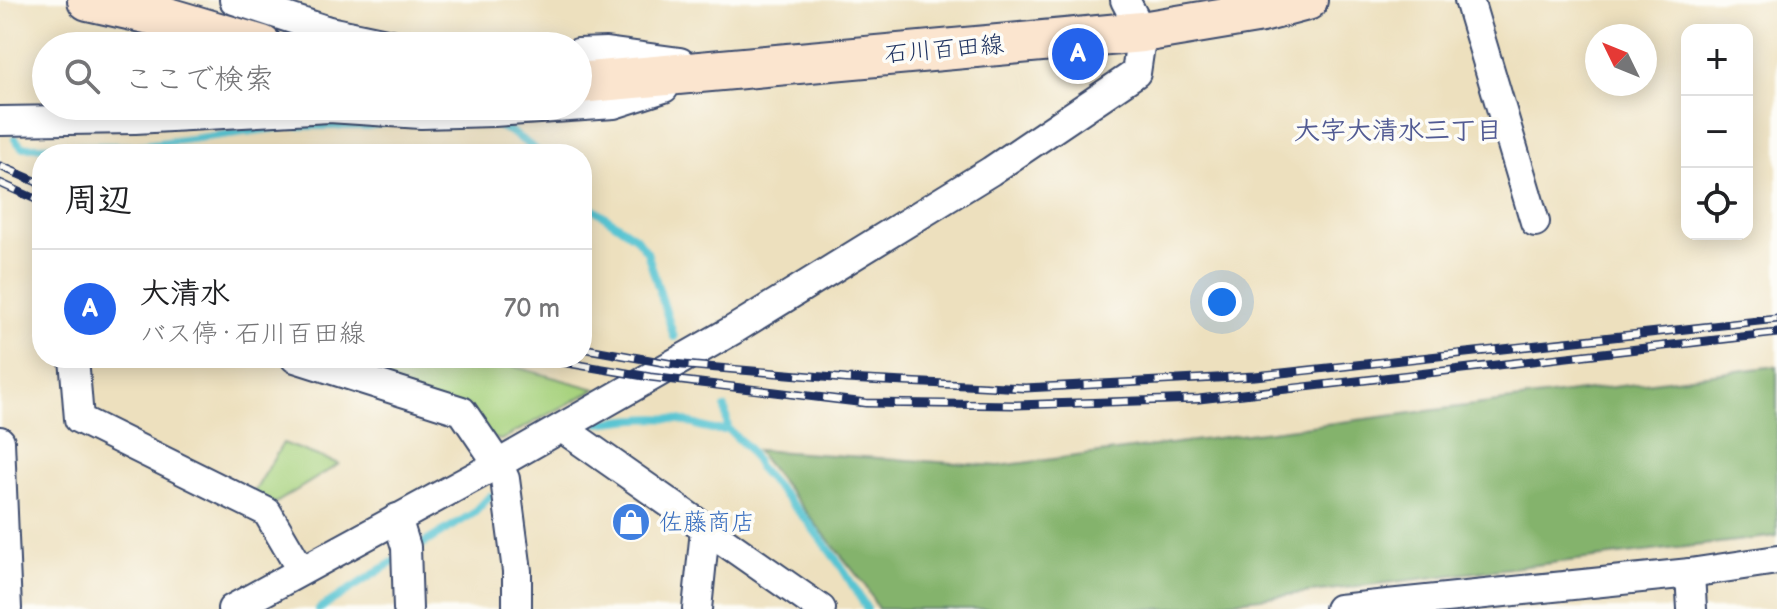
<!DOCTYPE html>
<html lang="ja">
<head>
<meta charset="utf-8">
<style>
  body { margin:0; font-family:"Balsamiq Sans","Klee One",sans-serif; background:#f2f2f2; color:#202124 }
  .controls { position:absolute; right:24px; top:24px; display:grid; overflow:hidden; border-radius:16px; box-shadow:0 4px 20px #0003 }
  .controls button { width:72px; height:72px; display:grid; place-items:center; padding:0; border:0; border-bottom:2px solid #e0e0e0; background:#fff; color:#202124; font:40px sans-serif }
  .compass { position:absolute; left:1585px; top:24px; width:72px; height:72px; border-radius:50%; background:#fff; box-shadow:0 4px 20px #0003; rotate:313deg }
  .you { position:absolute; left:1222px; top:302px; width:28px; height:28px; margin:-20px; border:6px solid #fff; border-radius:50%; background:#1a73e8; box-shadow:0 0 0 12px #1a73e833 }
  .badge { display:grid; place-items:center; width:52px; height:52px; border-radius:50%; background:#2563eb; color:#fff; font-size:26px; font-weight:700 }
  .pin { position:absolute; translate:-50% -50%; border:4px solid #fff; box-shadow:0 2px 8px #0006 }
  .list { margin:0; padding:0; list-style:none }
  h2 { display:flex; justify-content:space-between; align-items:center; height:104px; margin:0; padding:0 32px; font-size:34px }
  h2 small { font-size:26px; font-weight:400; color:#757577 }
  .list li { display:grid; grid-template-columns:52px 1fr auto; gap:24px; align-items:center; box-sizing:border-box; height:120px; padding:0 32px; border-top:2px solid #e0e0e0 }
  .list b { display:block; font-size:30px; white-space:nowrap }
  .list p { margin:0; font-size:26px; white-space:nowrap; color:#757577 }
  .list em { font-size:26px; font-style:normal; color:#757577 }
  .icon { flex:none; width:44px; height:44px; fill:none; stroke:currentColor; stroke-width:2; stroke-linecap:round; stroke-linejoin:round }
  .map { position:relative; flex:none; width:1777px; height:609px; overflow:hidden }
  .search { position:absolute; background:#fff; box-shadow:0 4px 20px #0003; left:32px; top:32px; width:560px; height:88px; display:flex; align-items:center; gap:20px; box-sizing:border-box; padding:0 28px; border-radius:44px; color:#757577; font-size:30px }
  .panel { position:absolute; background:#fff; box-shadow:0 4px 20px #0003; left:32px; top:144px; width:560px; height:224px; border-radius:32px }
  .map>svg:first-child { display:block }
  .green { fill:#a6d17c; stroke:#60806d; stroke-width:2 }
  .forest { fill:#84b36c; stroke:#507165; stroke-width:2 }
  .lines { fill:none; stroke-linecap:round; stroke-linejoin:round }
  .stream { stroke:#59c4d2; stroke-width:8 }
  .minor-casing { stroke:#3a4a6c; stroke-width:32 }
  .secondary-casing { stroke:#3a4a6c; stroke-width:44 }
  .minor { stroke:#fff; stroke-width:28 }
  .secondary { stroke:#fbe5cf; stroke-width:40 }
  .rail-casing { stroke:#1b2f5e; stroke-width:9 }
  .rail { stroke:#fdfcf7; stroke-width:6; stroke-dasharray:18; stroke-linecap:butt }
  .labels { text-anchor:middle; stroke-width:7; stroke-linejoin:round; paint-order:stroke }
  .street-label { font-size:24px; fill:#1b2f5e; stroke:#fdfcf7 }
  .shop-label { font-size:24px; fill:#366cbe; stroke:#fdfcf7; text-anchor:start }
  .neighbourhood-label { font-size:26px; font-weight:bold; fill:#525b93; stroke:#fdfcf7 }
</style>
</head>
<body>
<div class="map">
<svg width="1777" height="609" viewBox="0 0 1777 609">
  <rect width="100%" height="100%" fill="#fdfcf7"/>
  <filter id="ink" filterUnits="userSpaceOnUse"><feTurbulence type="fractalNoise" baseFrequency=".0125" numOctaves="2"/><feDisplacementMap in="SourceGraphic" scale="16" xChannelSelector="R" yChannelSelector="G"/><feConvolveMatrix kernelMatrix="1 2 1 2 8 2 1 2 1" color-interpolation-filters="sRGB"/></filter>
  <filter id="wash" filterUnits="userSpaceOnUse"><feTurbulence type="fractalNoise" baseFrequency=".006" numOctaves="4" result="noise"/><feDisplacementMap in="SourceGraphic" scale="32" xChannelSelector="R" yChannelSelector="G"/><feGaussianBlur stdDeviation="1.8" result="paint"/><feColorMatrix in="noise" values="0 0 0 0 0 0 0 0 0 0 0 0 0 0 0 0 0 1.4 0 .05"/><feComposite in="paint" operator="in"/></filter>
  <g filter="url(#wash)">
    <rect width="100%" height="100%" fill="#ede0be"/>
    <g class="green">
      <polygon points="322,358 482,358 596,389 501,440 487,437"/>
      <polygon points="283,443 339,464 274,504 253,494"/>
    </g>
    <polygon class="forest" points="1777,366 1777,536 1170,609 878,609 865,585 756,450 999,466"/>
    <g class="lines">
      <g class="stream">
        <polyline points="488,122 511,132 542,154"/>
        <polyline points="15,139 22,147 136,146 291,126 367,126 383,123"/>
        <polyline points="582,201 635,237 647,252 674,337"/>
        <polyline points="725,408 728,429 748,448 759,468 808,522 841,566 867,609"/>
        <path d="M600,423C624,420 648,417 672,419C693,420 707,434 728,429"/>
        <polyline points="411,551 474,513 490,496"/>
        <polyline points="319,609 399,558"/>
      </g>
    </g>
  </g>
  <g filter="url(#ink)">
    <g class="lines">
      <defs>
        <g id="minor">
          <polyline points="234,0 329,31 400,46"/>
          <polyline points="1469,0 1535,222"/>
          <polyline points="578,53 606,52 680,62"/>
          <polyline points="0,121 135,119 329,108 421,114 494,112 614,104 664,88"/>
          <polyline points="74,358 79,419 267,512 301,570"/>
          <polyline points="295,358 462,411 498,464 505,479 517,571 517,609"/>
          <polyline points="562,428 821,609"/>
          <polyline points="0,441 7,609"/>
          <polyline points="397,518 406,547 408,609"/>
          <polyline points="1690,573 1692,609"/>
          <polyline points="232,609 498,464 733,330 991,171 1136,73 1142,32 1125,0"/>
          <polyline points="697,609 705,530"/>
          <polyline points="1339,609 1690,573 1777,560"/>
        </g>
        <g id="secondary">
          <polyline points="88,0 164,17 262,46"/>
          <polyline points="578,83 1142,32 1262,12 1307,0"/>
        </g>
      </defs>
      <use href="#minor" class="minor-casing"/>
      <use href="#secondary" class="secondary-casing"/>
      <use href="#minor" class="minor"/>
      <use href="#secondary" class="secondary"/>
      <defs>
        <g id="rail">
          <polyline points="0,166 42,184"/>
          <polyline points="0,183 42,202"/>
          <polyline points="582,348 672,364 846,379 1025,388 1255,376 1777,319"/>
          <polyline points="538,358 650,377 866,403 1016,405 1199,399 1777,333"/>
        </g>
      </defs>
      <use href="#rail" class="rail-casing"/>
      <use href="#rail" class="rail"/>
    </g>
  </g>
  <defs>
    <symbol id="shop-disc" viewBox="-11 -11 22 22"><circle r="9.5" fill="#3f7fe0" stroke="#fdfcf7"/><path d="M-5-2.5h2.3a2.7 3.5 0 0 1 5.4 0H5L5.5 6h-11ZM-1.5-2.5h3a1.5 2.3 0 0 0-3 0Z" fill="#fff"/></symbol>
  </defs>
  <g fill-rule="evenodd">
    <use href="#shop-disc" x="609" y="500" width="44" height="44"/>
  </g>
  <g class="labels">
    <g class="street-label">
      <text transform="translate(944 49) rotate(-5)" y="8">石川百田線</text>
    </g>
    <g class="shop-label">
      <text x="659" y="530">佐藤商店</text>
    </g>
    <g class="neighbourhood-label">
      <text x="1398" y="139">大字大清水三丁目</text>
    </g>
  </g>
</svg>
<div class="controls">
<button>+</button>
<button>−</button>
<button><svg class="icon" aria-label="locate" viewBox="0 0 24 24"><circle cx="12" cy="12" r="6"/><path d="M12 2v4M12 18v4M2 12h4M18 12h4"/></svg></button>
</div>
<svg class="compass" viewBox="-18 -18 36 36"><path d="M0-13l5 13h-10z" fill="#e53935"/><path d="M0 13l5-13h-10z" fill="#757577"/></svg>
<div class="you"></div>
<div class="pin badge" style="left:1078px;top:54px">A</div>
<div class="search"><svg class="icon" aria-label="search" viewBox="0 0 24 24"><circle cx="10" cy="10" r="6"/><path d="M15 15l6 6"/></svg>ここで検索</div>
<section class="panel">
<h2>周辺<small></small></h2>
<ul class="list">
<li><span class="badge">A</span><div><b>大清水</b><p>バス停 · 石川百田線</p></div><em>70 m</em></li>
</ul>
</section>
</div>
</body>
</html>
